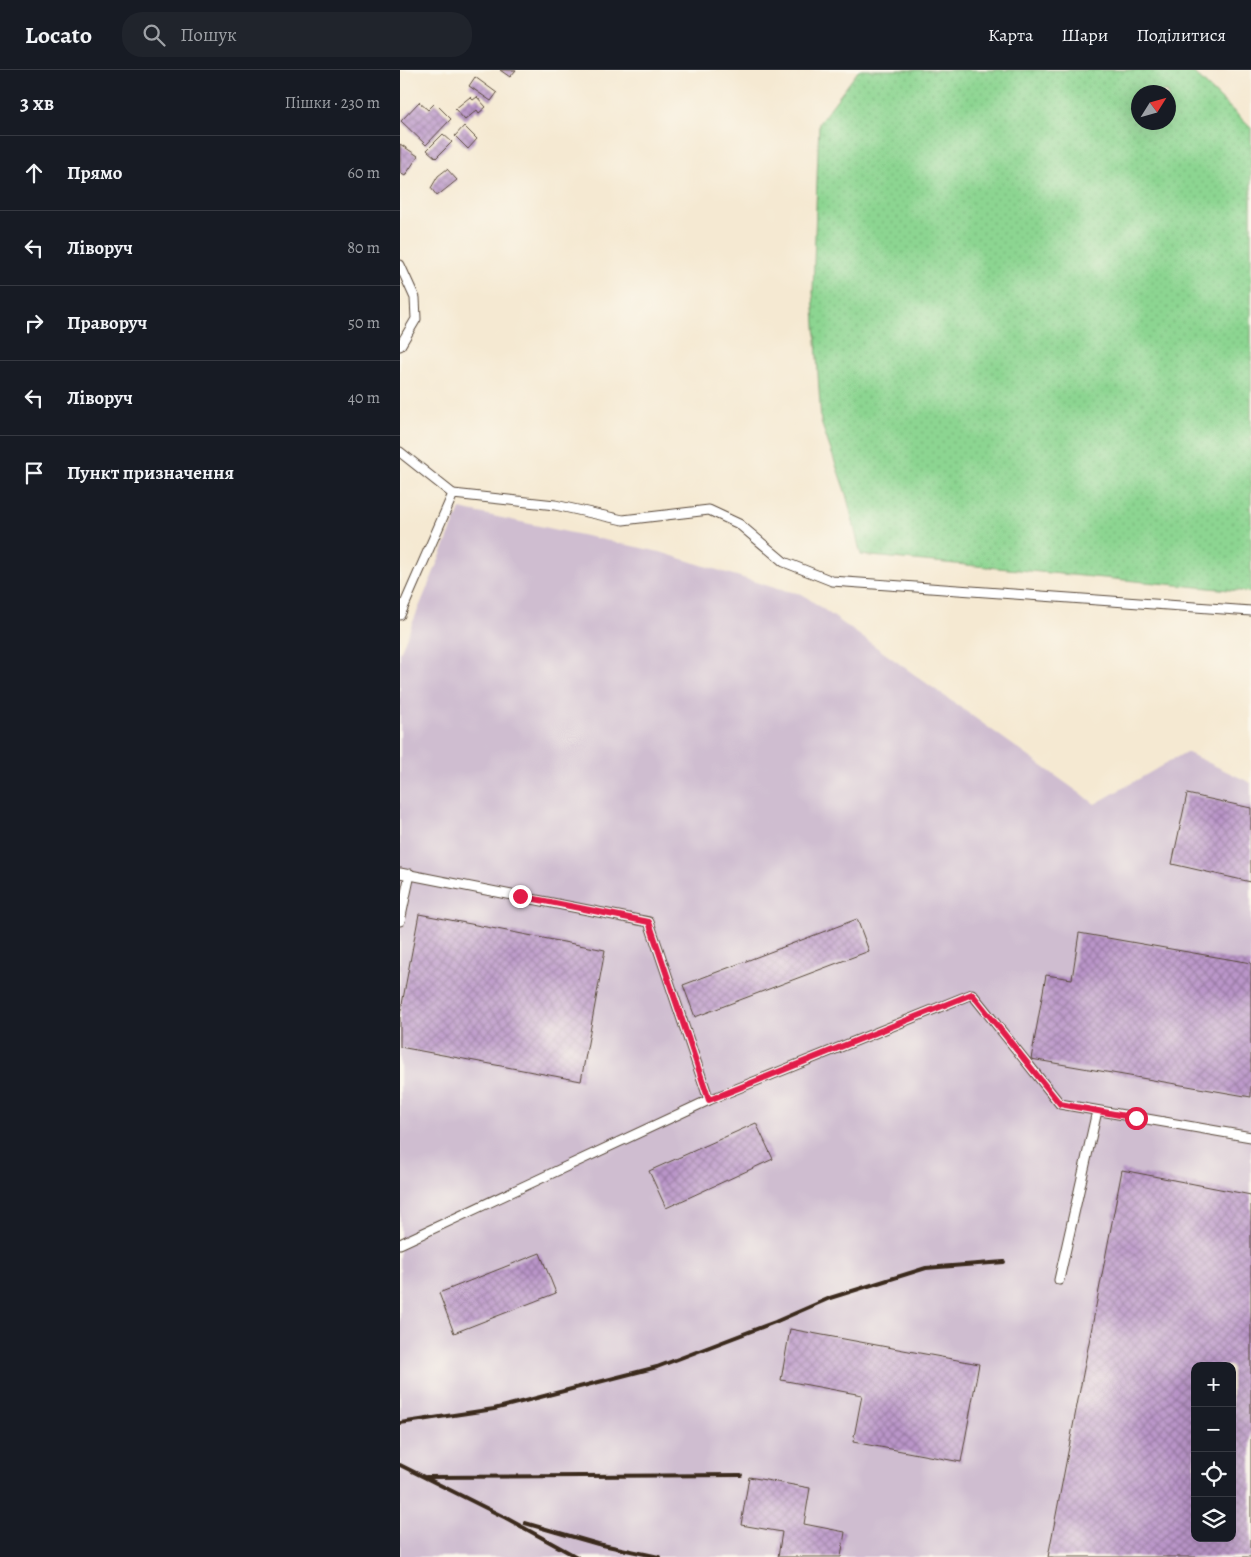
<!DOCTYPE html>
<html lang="uk">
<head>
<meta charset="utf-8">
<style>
  body { margin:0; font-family:Alegreya,serif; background:#20242c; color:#f1f3f6 }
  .controls { position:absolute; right:15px; bottom:15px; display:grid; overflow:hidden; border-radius:10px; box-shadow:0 5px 20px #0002 }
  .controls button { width:45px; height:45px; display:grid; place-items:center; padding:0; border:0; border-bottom:1px solid #363941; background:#171b24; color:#f1f3f6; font:25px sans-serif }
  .compass { position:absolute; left:731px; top:15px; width:45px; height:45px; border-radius:50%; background:#171b24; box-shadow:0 5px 20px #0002; rotate:53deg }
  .stop { position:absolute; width:15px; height:15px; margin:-11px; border:4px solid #e11d48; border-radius:50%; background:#fff }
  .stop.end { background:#e11d48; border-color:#fff; box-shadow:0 1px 5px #0008 }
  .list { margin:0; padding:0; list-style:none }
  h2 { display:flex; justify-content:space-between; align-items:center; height:65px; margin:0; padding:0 20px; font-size:21px }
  h2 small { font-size:16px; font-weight:400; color:#9ea1a6 }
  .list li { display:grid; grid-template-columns:32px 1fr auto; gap:15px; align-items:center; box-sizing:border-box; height:75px; padding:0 20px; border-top:1px solid #363941 }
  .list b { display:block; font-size:19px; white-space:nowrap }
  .list em { font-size:16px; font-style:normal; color:#9ea1a6 }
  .icon { flex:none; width:28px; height:28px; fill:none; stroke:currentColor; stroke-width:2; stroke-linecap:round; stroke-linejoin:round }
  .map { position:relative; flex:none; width:851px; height:1487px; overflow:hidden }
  header { display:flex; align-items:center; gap:30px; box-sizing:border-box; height:70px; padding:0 25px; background:#171b24; border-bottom:1px solid #363941 }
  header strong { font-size:24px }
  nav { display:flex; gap:28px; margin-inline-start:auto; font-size:18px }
  .search { width:350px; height:45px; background:#20242c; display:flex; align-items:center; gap:12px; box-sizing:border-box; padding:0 18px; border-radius:20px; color:#9ea1a6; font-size:19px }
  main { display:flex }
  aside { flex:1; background:#171b24 }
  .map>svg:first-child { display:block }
  .industrial { fill:#cfbdd0; fill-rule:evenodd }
  .grass { fill:url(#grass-dots); stroke:#648058; fill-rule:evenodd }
  .building { fill:url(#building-cross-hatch); fill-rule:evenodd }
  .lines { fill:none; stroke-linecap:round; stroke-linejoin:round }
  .service-casing { stroke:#574739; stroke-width:11 }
  .service { stroke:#fff; stroke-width:9 }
  .rail { stroke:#3b2a1e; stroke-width:4 }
  .route { stroke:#e11d48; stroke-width:6 }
</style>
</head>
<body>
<header>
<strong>Locato</strong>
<div class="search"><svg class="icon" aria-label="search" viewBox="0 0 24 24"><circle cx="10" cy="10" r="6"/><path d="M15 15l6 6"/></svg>Пошук</div>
<nav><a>Карта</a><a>Шари</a><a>Поділитися</a></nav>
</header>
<main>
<aside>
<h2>3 хв<small>Пішки · 230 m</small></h2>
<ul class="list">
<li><svg class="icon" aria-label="ahead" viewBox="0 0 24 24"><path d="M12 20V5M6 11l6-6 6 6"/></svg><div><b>Прямо</b></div><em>60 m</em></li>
<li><svg class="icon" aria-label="left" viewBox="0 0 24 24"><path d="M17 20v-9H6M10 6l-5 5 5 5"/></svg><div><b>Ліворуч</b></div><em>80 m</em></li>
<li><svg class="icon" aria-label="right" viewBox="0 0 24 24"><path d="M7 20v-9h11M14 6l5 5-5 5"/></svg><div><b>Праворуч</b></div><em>50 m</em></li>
<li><svg class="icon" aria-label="left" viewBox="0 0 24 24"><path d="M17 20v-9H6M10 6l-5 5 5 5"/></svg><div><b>Ліворуч</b></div><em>40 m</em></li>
<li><svg class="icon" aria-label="arrive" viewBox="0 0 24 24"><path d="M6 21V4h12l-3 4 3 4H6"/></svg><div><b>Пункт призначення</b></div></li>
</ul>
</aside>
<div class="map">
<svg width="851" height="1487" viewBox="0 0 851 1487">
  <defs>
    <pattern id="grass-dots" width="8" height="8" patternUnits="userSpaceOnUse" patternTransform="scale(1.25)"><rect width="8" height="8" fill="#8cd591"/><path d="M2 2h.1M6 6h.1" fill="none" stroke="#7ab77d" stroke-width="1.8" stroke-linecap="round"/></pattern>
    <pattern id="building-cross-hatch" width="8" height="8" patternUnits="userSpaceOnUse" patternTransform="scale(1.25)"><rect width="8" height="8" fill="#ba95c9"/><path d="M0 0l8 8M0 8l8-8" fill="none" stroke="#987aa3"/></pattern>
  </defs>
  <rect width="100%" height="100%" fill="#fbf7ec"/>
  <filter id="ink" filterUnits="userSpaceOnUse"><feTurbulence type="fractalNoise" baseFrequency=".02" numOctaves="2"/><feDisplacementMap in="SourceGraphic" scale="10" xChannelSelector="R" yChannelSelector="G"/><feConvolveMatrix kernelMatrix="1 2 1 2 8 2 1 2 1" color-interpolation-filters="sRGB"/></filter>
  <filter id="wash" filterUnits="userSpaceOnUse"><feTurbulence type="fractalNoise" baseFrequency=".0096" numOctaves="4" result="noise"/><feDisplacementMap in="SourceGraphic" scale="20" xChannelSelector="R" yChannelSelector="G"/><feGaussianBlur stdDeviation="1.12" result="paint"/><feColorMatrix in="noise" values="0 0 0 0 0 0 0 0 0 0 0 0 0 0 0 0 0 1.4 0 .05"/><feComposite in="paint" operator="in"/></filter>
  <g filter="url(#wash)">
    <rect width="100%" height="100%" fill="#f5e9d2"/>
    <path class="industrial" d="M60,439L260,482L378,519L402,524L695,734L786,682L851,713V1487H0V583ZM795,1296H832V1468H795Z"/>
    <path class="grass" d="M459,0H791L851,58V522L461,485L446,424L421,352L413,222L419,53ZM738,22H768V52H738Z"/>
    <g id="blocks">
      <g class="building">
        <polygon points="100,0 116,0 110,7"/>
        <polygon points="75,7 97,23 91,31 69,16"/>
        <polygon points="70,27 73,30 77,27 86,37 79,43 77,40 65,50 55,39"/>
        <polygon points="19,32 28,40 35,33 51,49 26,75 1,51"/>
        <polygon points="64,56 77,69 68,79 55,66"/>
        <polygon points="43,64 52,72 36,88 27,80"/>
        <polygon points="0,74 18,86 5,106 0,103"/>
        <polygon points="47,99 57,110 37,126 31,118 38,106"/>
        <polygon points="787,724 851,738 851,812 772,794"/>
        <polygon points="19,844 205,880 181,1011 0,977 0,945"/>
        <polygon points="457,849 469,881 295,947 283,915"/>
        <polygon points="679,863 851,893 851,1027 631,989 646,905 672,909"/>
        <polygon points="356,1053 373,1089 266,1138 249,1101"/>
        <path d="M722,1100L851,1125V1487H648ZM795,1296H832V1468H795Z"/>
        <polygon points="140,1183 156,1223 54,1263 39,1223"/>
        <polygon points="390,1259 579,1294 561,1392 453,1372 462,1325 381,1310"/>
        <polygon points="349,1407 410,1418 404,1454 445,1462 441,1487 378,1487 382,1462 341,1455"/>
      </g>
    </g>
  </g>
  <g filter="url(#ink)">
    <use href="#blocks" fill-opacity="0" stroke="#574739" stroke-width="1"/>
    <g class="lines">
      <defs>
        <g id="service">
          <polyline points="0,195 15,228 16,249 0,276"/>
          <polyline points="0,382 53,424"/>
          <polyline points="0,545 53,424 155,435 223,450 309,440 339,454 384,492 432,511 851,541"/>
          <polyline points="0,803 249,852 309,1030 572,924 660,1034 851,1067"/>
          <polyline points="0,851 10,804"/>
          <polyline points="0,1174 309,1030"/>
          <polyline points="659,1210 697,1041"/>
        </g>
      </defs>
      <use href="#service" class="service-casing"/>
      <use href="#service" class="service"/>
      <g class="rail">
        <polyline points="0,1353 94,1339 257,1297 375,1252 430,1228 526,1198 604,1192"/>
        <polyline points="0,1395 106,1448 177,1487"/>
        <polyline points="26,1407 341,1405"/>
        <polyline points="125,1453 198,1474 259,1487"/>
      </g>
    </g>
  </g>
  <g class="lines" filter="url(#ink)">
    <polyline class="route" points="120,826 249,852 309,1030 572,924 660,1034 736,1048"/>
  </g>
</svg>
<div class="controls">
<button>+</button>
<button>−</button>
<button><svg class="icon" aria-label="locate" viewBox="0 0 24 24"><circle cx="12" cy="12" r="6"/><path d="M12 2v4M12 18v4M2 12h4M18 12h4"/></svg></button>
<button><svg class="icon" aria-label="layers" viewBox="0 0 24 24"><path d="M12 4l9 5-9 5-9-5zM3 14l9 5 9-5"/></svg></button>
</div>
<svg class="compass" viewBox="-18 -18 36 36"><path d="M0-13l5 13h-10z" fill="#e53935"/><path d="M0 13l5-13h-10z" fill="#9ea1a6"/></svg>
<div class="stop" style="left:736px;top:1048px"></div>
<div class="stop end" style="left:120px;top:826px"></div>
</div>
</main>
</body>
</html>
